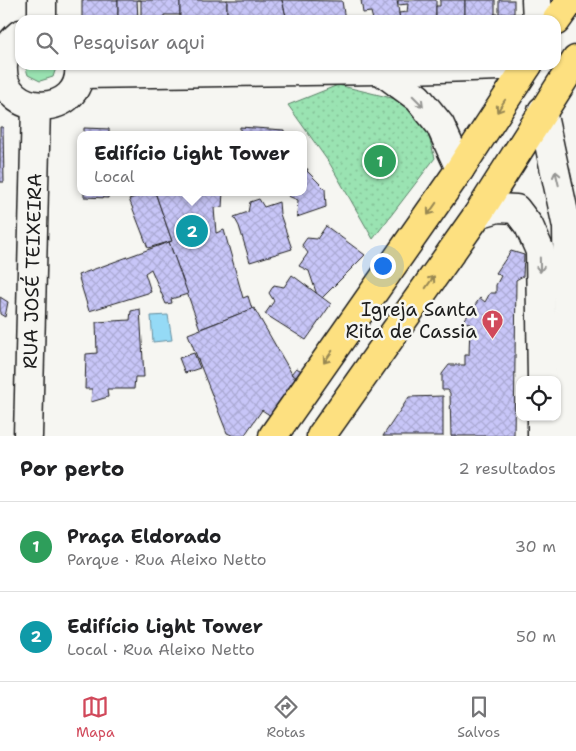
<!DOCTYPE html>
<html lang="pt">
<head>
<meta charset="utf-8">
<style>
  body { margin:0; font-family:"Shantell Sans",sans-serif; background:#f2f2f2; color:#202124 }
  .controls { position:absolute; right:15px; bottom:15px; display:grid; overflow:hidden; border-radius:10px; box-shadow:0 1px 4px #0004 }
  .controls button { width:45px; height:45px; display:grid; place-items:center; padding:0; border:0; border-bottom:1px solid #e0e0e0; background:#fff; color:#202124; font:25px sans-serif }
  .you { position:absolute; left:382px; top:265px; width:18px; height:18px; margin:-12px; border:4px solid #fff; border-radius:50%; background:#1a73e8; box-shadow:0 0 0 8px #1a73e833 }
  .badge { display:grid; place-items:center; width:32px; height:32px; border-radius:50%; background:#d1495b; color:#fff; font-size:16px; font-weight:700 }
  .pin { position:absolute; translate:-50% -50%; border:2px solid #fff; box-shadow:0 1px 5px #0006 }
  .popup { position:absolute; left:77px; top:131px; width:230px; height:65px; box-sizing:border-box; display:grid; place-content:center; border-radius:10px; background:#fff; filter:drop-shadow(0 1px 4px #0005); font-size:16px; white-space:nowrap; color:#757577 }
  .popup b { font-size:19px; color:#202124 }
  .popup::after { content:''; position:absolute; left:50%; top:100%; margin-left:-10px; border:10px solid transparent; border-top-color:#fff }
  .list { margin:0; padding:0; list-style:none }
  h2 { display:flex; justify-content:space-between; align-items:center; height:65px; margin:0; padding:0 20px; font-size:21px }
  h2 small { font-size:16px; font-weight:400; color:#757577 }
  .list li { display:grid; grid-template-columns:32px 1fr auto; gap:15px; align-items:center; box-sizing:border-box; height:90px; padding:0 20px; border-top:1px solid #e0e0e0 }
  .list b { display:block; font-size:19px; white-space:nowrap }
  .list p { margin:0; font-size:16px; white-space:nowrap; color:#757577 }
  .list em { font-size:16px; font-style:normal; color:#757577 }
  .icon { flex:none; width:28px; height:28px; fill:none; stroke:currentColor; stroke-width:2; stroke-linecap:round; stroke-linejoin:round }
  .map { position:relative; flex:none; width:576px; height:436px; overflow:hidden }
  .search { position:absolute; background:#fff; box-shadow:0 1px 4px #0004; left:15px; right:15px; top:15px; height:55px; display:flex; align-items:center; gap:12px; box-sizing:border-box; padding:0 18px; border-radius:15px; color:#757577; font-size:19px }
  .sheet { height:245px; background:#fff }
  nav { display:flex; justify-content:space-around; align-items:center; box-sizing:border-box; height:70px; border-top:1px solid #e0e0e0; background:#fff; font-size:14px; color:#757577 }
  nav a { display:grid; justify-items:center; gap:2px }
  nav .on { color:#d1495b }
  .map>svg:first-child { display:block }
  .park { fill:url(#park-dots); stroke:#5b8067 }
  .garden { fill:#9ae3b2; stroke:#5b8067 }
  .water { fill:#95daf6; stroke:#658e9f }
  .building { fill:url(#building-cross-hatch); stroke:#1c1c1c }
  .lines { fill:none; stroke-linecap:round; stroke-linejoin:round }
  .minor-casing { stroke:#1c1c1c; stroke-width:31 }
  .major-casing { stroke:#1c1c1c; stroke-width:31 }
  .minor { stroke:#f6f6f2; stroke-width:28 }
  .major { stroke:#fde080; stroke-width:28 }
  .oneway { stroke:#949492 }
  .oneway2 { stroke:#988853 }
  .labels { text-anchor:middle; stroke-width:5; stroke-linejoin:round; paint-order:stroke }
  .street-label { font-size:19px; fill:#1c1c1c; stroke:#f6f6f2 }
  .poi-label { font-size:19px; fill:#1c1c1c; stroke:#f6f6f2; text-anchor:end }
</style>
</head>
<body>
<div class="map">
<svg width="576" height="436" viewBox="0 0 576 436">
  <defs>
    <pattern id="park-dots" width="8" height="8" patternUnits="userSpaceOnUse" patternTransform="scale(1.25)"><rect width="8" height="8" fill="#9ae3b2"/><path d="M2 2h.1M6 6h.1" fill="none" stroke="#84c298" stroke-width="1.8" stroke-linecap="round"/></pattern>
    <pattern id="building-cross-hatch" width="8" height="8" patternUnits="userSpaceOnUse" patternTransform="scale(1.25)"><rect width="8" height="8" fill="#c8c6f8"/><path d="M0 0l8 8M0 8l8-8" fill="none" stroke="#abaad4"/></pattern>
  </defs>
  <rect width="100%" height="100%" fill="#f6f6f2"/>
  <filter id="ink" filterUnits="userSpaceOnUse"><feTurbulence type="fractalNoise" baseFrequency=".02" numOctaves="2"/><feDisplacementMap in="SourceGraphic" scale="10" xChannelSelector="R" yChannelSelector="G"/><feConvolveMatrix kernelMatrix="1 2 1 2 8 2 1 2 1" color-interpolation-filters="sRGB"/></filter>
  <g filter="url(#ink)">
    <polygon class="park" points="338,85 404,101 427,130 435,158 373,239 330,164 288,105"/>
    <polygon class="garden" points="25,65 57,65 53,77 40,81 28,75"/>
    <polygon class="water" points="168,315 172,340 153,342 151,316"/>
    <g class="building">
      <rect x="82" y="0" width="36" height="20"/>
      <polygon points="118,0 137,0 138,20 118,20"/>
      <polygon points="137,0 180,0 180,15 164,15 164,20 141,20 141,0"/>
      <rect x="180" y="0" width="47" height="20"/>
      <polygon points="227,0 282,0 287,20 227,20"/>
      <polygon points="282,0 342,1 345,20 333,20 331,16 321,20 287,20"/>
      <polygon points="361,0 397,0 400,20 373,20 371,12 363,13"/>
      <polygon points="398,0 436,0 436,20 400,20 399,13 407,12 408,4 398,5"/>
      <polygon points="440,0 465,0 465,20 436,20 436,6 440,6"/>
      <rect x="465" y="0" width="30" height="20"/>
      <rect x="499" y="0" width="15" height="14"/>
      <polygon points="494,14 523,14 523,20 495,20"/>
      <polygon points="0,127 3,127 4,182 0,182"/>
      <polygon points="240,127 284,130 284,135 240,135"/>
      <polygon points="84,128 109,129 109,135 84,135"/>
      <polygon points="176,133 196,135 143,134"/>
      <polygon points="303,169 308,169 307,171 325,189 326,207 297,217 298,200 288,196 288,192 303,192"/>
      <polygon points="84,192 109,192 108,198 84,197"/>
      <polygon points="151,192 155,192 172,241 148,248 129,199"/>
      <polygon points="155,192 223,192 222,207 214,208 216,233 224,230 243,298 248,296 252,309 200,329 169,242 172,241"/>
      <polygon points="259,199 264,207 279,202 280,214 292,249 250,262 239,226 234,217 248,212 250,202"/>
      <polygon points="326,226 365,255 319,301 309,271 299,266 308,253 302,245 307,238 317,239"/>
      <polygon points="169,242 188,294 171,299 172,303 166,304 151,269 145,273 151,292 89,311 78,275"/>
      <polygon points="511,251 524,255 523,276 516,280 514,436 451,436 450,393 448,390 442,390 442,374 449,365 465,365 465,355 469,355 470,323 463,322 480,298 485,302 490,293 496,293 496,285 501,276 496,273"/>
      <polygon points="292,275 331,304 306,340 265,314 274,301 269,293 274,285 284,287"/>
      <polygon points="0,297 8,302 5,317 0,314"/>
      <polygon points="254,308 296,381 271,416 262,410 244,436 234,436 227,433 188,334"/>
      <polygon points="140,309 144,377 135,377 134,389 107,389 108,397 91,402 92,389 85,389 86,354 97,353 96,322 130,320 131,311"/>
      <polygon points="194,353 200,368 185,373 179,358"/>
      <polygon points="296,368 304,372 299,379 291,374"/>
      <polygon points="443,396 443,436 383,436 409,397"/>
    </g>
    <g class="lines">
      <defs>
        <g id="minor">
          <polyline points="42,0 42,20"/>
          <polyline points="536,0 537,20"/>
          <path d="M20,34C9,43 4,52 3,66C0,119 85,119 79,65"/>
          <polyline points="380,70 418,98 440,125 460,169"/>
          <polyline points="80,74 380,70 528,65"/>
          <polyline points="542,111 567,227 570,436"/>
          <polyline points="478,214 498,208 516,209 529,226 540,251 542,380"/>
          <polyline points="542,417 542,436"/>
          <path id="s1" d="M28,436L36,106"/>
        </g>
        <g id="major">
          <polyline points="556,21 571,0"/>
          <polyline points="273,436 460,169 528,65"/>
          <polyline points="321,436 478,214 576,60"/>
        </g>
      </defs>
      <use href="#minor" class="minor-casing"/>
      <use href="#major" class="major-casing"/>
      <use href="#minor" class="minor"/>
      <use href="#major" class="major"/>
    </g>
    <defs><path id="oneway-shaft" d="M-6 0H5M1.5-3L5.5 0L1.5 3" fill="none" stroke-width="1.6" stroke-linecap="round" stroke-linejoin="round" transform="scale(1.25)"/></defs>
    <g class="oneway">
      <use href="#oneway-shaft" transform="translate(418 101) rotate(45)"/>
      <use href="#oneway-shaft" transform="translate(557 178) rotate(-103)"/>
      <use href="#oneway-shaft" transform="translate(540 265) rotate(89)"/>
    </g>
    <g class="oneway2">
      <use href="#oneway-shaft" transform="translate(501 106) rotate(123)"/>
      <use href="#oneway-shaft" transform="translate(432 209) rotate(125)"/>
      <use href="#oneway-shaft" transform="translate(430 282) rotate(-55)"/>
      <use href="#oneway-shaft" transform="translate(328 357) rotate(125)"/>
    </g>
  </g>
  <defs>
    <symbol id="church-pin" viewBox="-11 -11 22 30"><path d="M0 17L-7.5 6A9.5 9.5 0 1 1 7.5 6Z" fill="#d1495b" stroke="#f6f6f2"/><path d="M-1.2-6h2.4v3.5h3.3v2.4h-3.3V6h-2.4V-.1h-3.3v-2.4h3.3Z" fill="#fff"/></symbol>
  </defs>
  <g fill-rule="evenodd">
    <use href="#church-pin" x="480" y="308" width="25" height="34"/>
  </g>
  <g class="labels">
    <g class="street-label">
      <text dy="7" stroke="none"><textPath href="#s1" startOffset="165">RUA JOSÉ TEIXEIRA</textPath></text>
    </g>
    <g class="poi-label">
      <text x="477" y="316">Igreja Santa<tspan x="477" dy="22">Rita de Cassia</tspan></text>
    </g>
  </g>
</svg>
<div class="controls">
<button><svg class="icon" aria-label="locate" viewBox="0 0 24 24"><circle cx="12" cy="12" r="6"/><path d="M12 2v4M12 18v4M2 12h4M18 12h4"/></svg></button>
</div>
<div class="you"></div>
<div class="pin badge" style="left:380px;top:161px;background:#2e9e5b">1</div>
<div class="pin badge" style="left:192px;top:231px;background:#0f9aa8">2</div>
<div class="popup"><b>Edifício Light Tower</b>Local</div>
<div class="search"><svg class="icon" aria-label="search" viewBox="0 0 24 24"><circle cx="10" cy="10" r="6"/><path d="M15 15l6 6"/></svg>Pesquisar aqui</div>
</div>
<section class="sheet">
<h2>Por perto<small>2 resultados</small></h2>
<ul class="list">
<li><span class="badge" style="background:#2e9e5b">1</span><div><b>Praça Eldorado</b><p>Parque · Rua Aleixo Netto</p></div><em>30 m</em></li>
<li><span class="badge" style="background:#0f9aa8">2</span><div><b>Edifício Light Tower</b><p>Local · Rua Aleixo Netto</p></div><em>50 m</em></li>
</ul>
</section>
<nav>
<a class="on"><svg class="icon" aria-label="map" viewBox="0 0 24 24"><path d="M3 6l6-2 6 2 6-2v14l-6 2-6-2-6 2zM9 4v14M15 6v14"/></svg>Mapa</a>
<a><svg class="icon" aria-label="directions" viewBox="0 0 24 24"><path d="M12 3l9 9-9 9-9-9zM9 14v-3h6M13 9l2 2-2 2"/></svg>Rotas</a>
<a><svg class="icon" aria-label="saved" viewBox="0 0 24 24"><path d="M7 4h10v16l-5-4-5 4z"/></svg>Salvos</a>
</nav>
</body>
</html>
